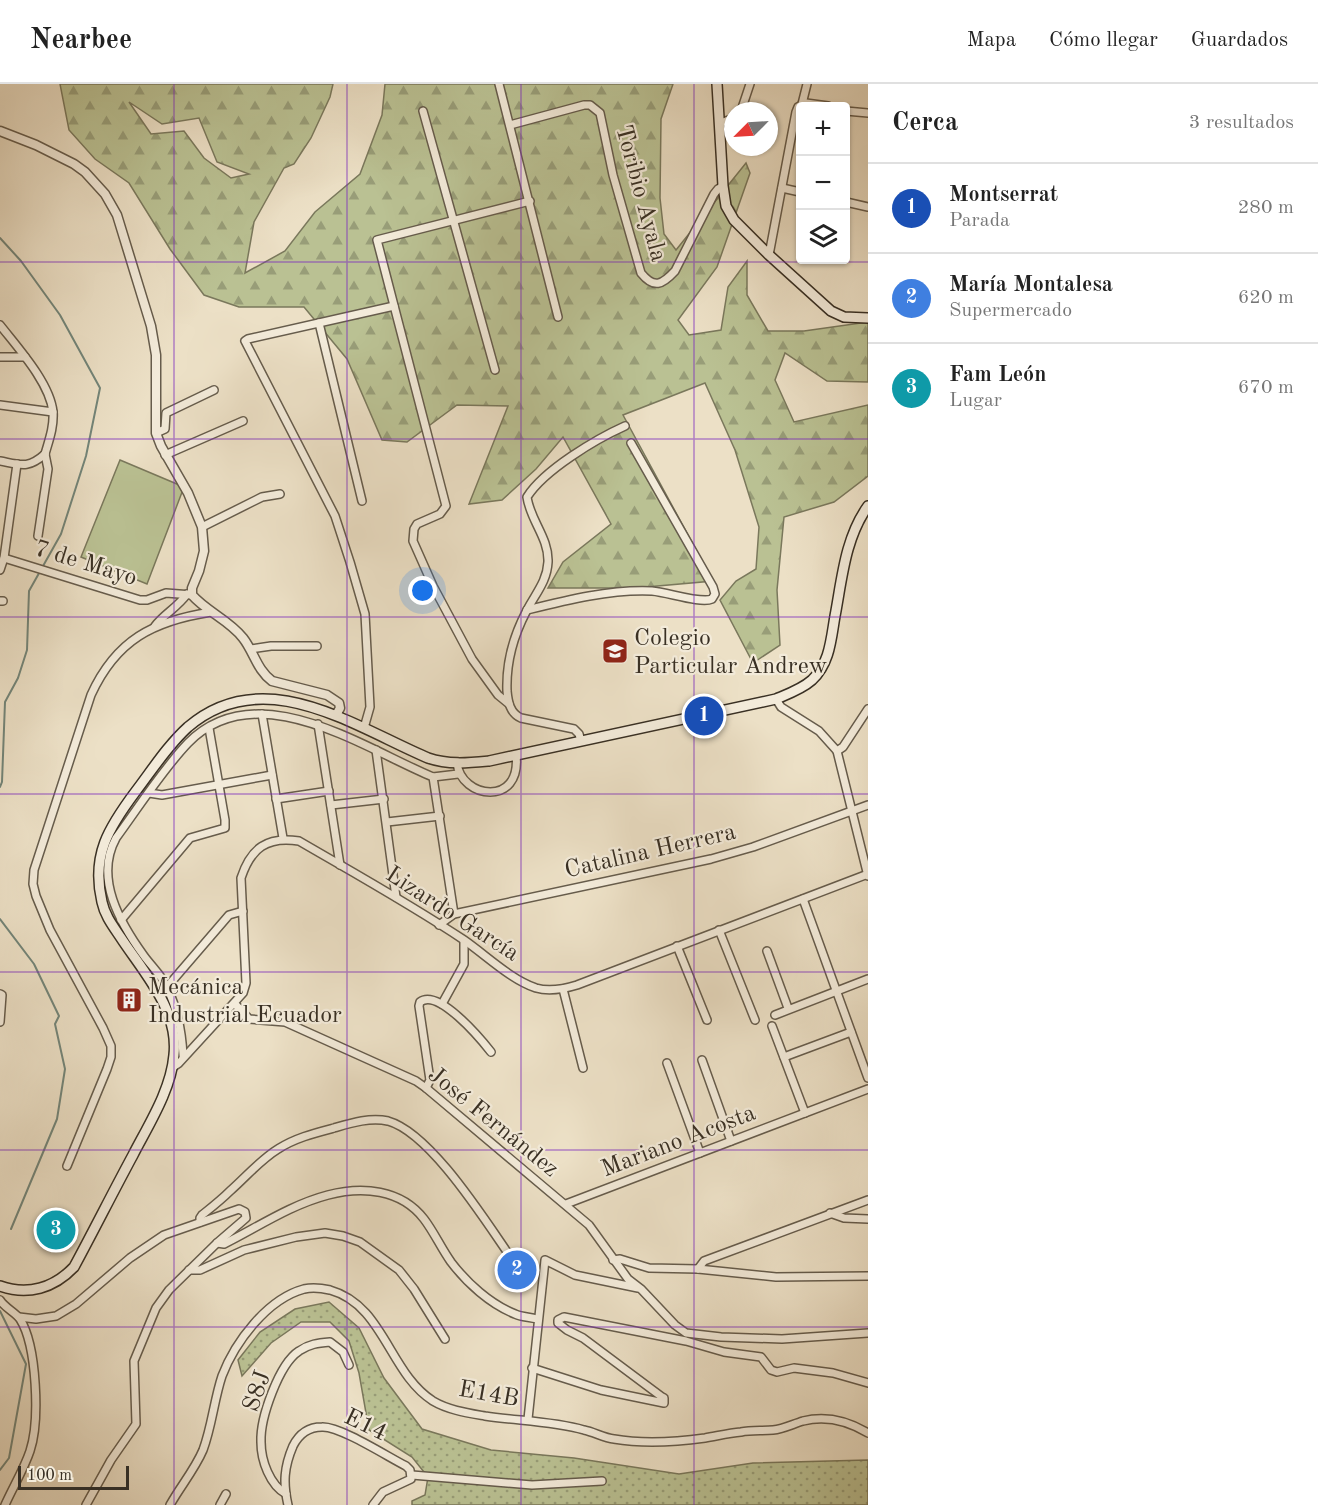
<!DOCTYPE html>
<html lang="es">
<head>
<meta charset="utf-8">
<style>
  body { margin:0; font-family:"Old Standard TT",serif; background:#f2f2f2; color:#222 }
  .controls { position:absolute; right:18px; top:18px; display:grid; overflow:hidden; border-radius:6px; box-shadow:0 2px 4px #0004 }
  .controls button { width:54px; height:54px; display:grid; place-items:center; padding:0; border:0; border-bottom:2px solid #e0e0e0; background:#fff; color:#222; font:30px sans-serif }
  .compass { position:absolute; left:724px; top:18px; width:54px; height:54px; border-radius:50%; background:#fff; box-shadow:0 2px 4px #0004; rotate:246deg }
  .scale { position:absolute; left:18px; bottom:15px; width:111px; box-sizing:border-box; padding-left:6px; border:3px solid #393024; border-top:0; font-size:16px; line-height:21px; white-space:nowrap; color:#393024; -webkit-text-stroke:4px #f3ebda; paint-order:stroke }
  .you { position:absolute; left:423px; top:507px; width:21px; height:21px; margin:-15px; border:4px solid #fff; border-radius:50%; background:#1a73e8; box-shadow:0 0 0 9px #1a73e833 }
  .badge { display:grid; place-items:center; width:39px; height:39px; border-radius:50%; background:#1a73e8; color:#fff; font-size:20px; font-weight:700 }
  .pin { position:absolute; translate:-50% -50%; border:3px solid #fff; box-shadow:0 2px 6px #0006 }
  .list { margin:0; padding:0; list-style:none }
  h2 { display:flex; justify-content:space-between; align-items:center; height:78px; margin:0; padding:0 24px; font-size:26px }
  h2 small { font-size:20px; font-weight:400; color:#767676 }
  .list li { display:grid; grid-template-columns:39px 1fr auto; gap:18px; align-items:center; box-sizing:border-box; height:90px; padding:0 24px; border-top:2px solid #e0e0e0 }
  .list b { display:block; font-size:22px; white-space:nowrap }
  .list p { margin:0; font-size:20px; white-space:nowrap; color:#767676 }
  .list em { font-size:20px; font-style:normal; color:#767676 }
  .icon { flex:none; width:33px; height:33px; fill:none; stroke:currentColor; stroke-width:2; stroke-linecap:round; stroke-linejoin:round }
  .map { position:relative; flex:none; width:868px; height:1421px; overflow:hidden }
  header { display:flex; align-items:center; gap:36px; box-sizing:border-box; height:84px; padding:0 30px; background:#fff; border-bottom:2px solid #e0e0e0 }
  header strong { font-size:28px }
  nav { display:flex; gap:33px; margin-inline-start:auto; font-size:21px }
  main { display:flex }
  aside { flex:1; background:#fff }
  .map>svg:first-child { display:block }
  .grass { fill:url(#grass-dots); stroke:#7a785c; stroke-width:1.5 }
  .forest { fill:url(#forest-firs); stroke:#7a785c; stroke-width:1.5; fill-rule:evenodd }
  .garden { fill:#bac193; stroke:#7a785c; stroke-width:1.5 }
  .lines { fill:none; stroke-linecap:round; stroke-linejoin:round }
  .stream { stroke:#738579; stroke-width:2 }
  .minor-casing { stroke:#665c4c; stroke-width:10 }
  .tertiary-casing { stroke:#665c4c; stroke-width:11 }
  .secondary-casing { stroke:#393024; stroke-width:12 }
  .minor { stroke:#f3ebda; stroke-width:7 }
  .tertiary { stroke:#f3ebda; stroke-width:8 }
  .secondary { stroke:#f3ebda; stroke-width:9 }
  .grid { fill:none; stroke:#7b2cbf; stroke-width:1.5; stroke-opacity:0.55 }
  .labels { text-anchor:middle; stroke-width:4.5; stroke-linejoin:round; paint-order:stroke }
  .street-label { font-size:24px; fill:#393024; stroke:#f3ebda }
  .poi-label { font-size:24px; fill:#393024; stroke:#f3ebda; text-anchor:start }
</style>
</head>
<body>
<header>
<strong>Nearbee</strong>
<nav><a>Mapa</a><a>Cómo llegar</a><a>Guardados</a></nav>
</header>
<main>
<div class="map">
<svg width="868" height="1421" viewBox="0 0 868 1421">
  <defs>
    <pattern id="grass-dots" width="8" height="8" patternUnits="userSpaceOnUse" patternTransform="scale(1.5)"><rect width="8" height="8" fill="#bac193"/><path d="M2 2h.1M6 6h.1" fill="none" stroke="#989d78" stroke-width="1.8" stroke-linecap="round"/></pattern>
    <pattern id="forest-firs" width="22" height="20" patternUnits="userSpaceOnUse" patternTransform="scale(1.5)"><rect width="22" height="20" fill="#bac193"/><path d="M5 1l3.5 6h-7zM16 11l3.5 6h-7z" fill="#989d78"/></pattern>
  </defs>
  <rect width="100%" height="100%" fill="#ece0c6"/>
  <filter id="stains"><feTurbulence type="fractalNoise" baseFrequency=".00333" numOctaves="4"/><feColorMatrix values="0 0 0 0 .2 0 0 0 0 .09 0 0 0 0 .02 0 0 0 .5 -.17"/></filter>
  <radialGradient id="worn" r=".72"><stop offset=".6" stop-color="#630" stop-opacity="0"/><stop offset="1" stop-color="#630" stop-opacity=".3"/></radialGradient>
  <polygon class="grass" points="329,1218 359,1244 384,1294 422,1345 491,1366 574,1374 679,1390 753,1379 868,1376 868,1421 412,1421 412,1417 425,1411 428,1393 412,1373 369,1346 359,1289 349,1257 330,1238 301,1238 271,1259 242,1292 238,1276 260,1248 295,1225"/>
  <path class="forest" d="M60,0H333L330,13L311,54L294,80L284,84L254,138L245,189L285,167L315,128L360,90L382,31L385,0H673L661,35L660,114L664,150L676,166L746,79L750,89L717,183L678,236L689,251L721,246L728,203L747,177V211L768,247H804L868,238V298L827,297L785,269L775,296L794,338L868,321V392L834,418L784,433L777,506L780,561L753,579L720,516L736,497L756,485L759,443L735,366L705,299L623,331L713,497L635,504H548L563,478L611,440L563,353L536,385L502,416L469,420L508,322L457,321L407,358L382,356L347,275L304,223H239L204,211L170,165L129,99L95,75L69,46ZM129,18L162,40L199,34L217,78L249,90L231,94L204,74L184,47L151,50Z"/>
  <polygon class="garden" points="120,376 184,403 147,500 81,473"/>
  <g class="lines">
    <g class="stream">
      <polyline points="0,154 21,177 60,231 100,304 86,372 61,450 29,507 27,566 18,594 5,618 2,698 0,703"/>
      <polyline points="0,835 34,880 59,932 55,940 65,985 57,1035 11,1145"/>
      <polyline points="0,1227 26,1280 9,1374 0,1386"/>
    </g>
    <defs>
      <g id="minor">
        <polyline points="499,0 558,233"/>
        <polyline points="802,20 807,0"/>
        <polyline points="423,27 495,286"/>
        <polyline points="741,27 750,0"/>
        <polyline points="846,27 868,29"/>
        <polyline points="719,40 733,34"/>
        <path d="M510,41L584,21H590L600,29L613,91L641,189C654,205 662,201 675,187L714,110L718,105L723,102"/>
        <polyline points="782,104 800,108"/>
        <polyline points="846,118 868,123"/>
        <polyline points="769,171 796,28 798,23 806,19 828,22"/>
        <polyline points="319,239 362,417"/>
        <path d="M0,241C18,264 50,299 53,328C54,343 49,356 45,370"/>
        <polyline points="0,273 25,273"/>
        <polyline points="0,321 53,328"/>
        <polyline points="156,349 165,345 166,329 214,306"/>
        <polyline points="165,371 243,337"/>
        <path d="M0,377C21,381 28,385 45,370"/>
        <polyline points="202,443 262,413 280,410"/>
        <polyline points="38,452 48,385 45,370"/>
        <polyline points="4,474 140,516 147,516 166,509 192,511"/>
        <polyline points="0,486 4,474 17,380"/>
        <polyline points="0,517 3,517"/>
        <path d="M527,526C567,516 611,505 652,507C667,508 701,520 712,515L715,510L713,503L631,359"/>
        <path d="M155,542C164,530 178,523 187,510"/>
        <polyline points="251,565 271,562 317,562"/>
        <polyline points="776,615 781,623 819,647 837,667 868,792"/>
        <polyline points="509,620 498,611 472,575 433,502 413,457 414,445 417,440 440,430 446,422 377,156 530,117"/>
        <polyline points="262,630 283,754"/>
        <polyline points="318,640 340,781"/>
        <polyline points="364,644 370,623 365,530 350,478 335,432 245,257 248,255 394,222"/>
        <path d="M581,657L579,650L574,645L521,634C510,629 508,618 507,607C506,579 513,553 526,528C535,510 547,498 548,478C549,454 530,436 527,413C544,386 596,355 625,342"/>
        <polyline points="376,666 396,813"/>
        <polyline points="837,667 843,663 868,625"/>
        <path d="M457,679C461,715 522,723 516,671"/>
        <polyline points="433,693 458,690"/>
        <polyline points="149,709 162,711 272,691"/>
        <polyline points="276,715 329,707"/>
        <polyline points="331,721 384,715"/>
        <polyline points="387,738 440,732"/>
        <polyline points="803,815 868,994"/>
        <polyline points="121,836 190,754 225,744 225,736 209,644"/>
        <polyline points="439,841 454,830 711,775 753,763 868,721"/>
        <polyline points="719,846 755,936"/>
        <polyline points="677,862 707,936"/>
        <polyline points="767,867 788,924"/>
        <polyline points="167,903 229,831 243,827"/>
        <polyline points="563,905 583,984"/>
        <polyline points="0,910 2,911 0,938"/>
        <polyline points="235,920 249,935 285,938 416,997 426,1004 589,1141 628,1195 641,1205 675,1241 686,1249 721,1253 782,1255 868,1249"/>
        <polyline points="442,920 464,880 464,857"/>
        <polyline points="775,931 868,895"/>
        <polyline points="772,942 805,1029"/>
        <path d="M183,972C182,949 178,927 168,905C163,893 152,883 144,872C120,839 94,794 116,754C138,724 163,685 188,659C257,589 363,664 433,693L454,830"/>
        <polyline points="784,973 851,948"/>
        <polyline points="702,976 731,1057"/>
        <polyline points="667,979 700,1069"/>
        <path d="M173,983L179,979L243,909L246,899L241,794C251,764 267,752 299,757C354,789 410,820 464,856C487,872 510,895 536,904C550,908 564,905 577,901L868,790"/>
        <path d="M426,1004L430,996L419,922L420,918C438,904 480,954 491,968"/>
        <path d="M67,1082L107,985L111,973V962L103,944L50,846L36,812L33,800L34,786L91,611C116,556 153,537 211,528"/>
        <polyline points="566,1120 868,1005"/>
        <polyline points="830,1129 844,1134 868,1135"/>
        <path d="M200,1138V1134L202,1131C212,1123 221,1116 230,1107C246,1093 260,1076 278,1065C295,1054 315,1049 334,1044C351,1039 370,1033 388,1037C431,1049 486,1138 512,1175L520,1182L530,1186"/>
        <path d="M217,1159L224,1160C258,1143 290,1121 328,1111C362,1102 401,1105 424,1135C434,1148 441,1164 451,1178C467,1199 490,1220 515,1230C521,1233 530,1233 537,1235"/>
        <polyline points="613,1176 620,1175 649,1184 698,1185 776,1193 868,1192"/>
        <polyline points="698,1185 704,1177 868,1116"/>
        <polyline points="189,1186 200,1186 244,1166 296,1153 325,1149 343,1152 360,1158 399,1186 414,1205 445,1255"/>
        <path d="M0,1216C5,1224 15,1228 20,1235C37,1262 40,1337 30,1367C24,1385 13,1403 5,1421"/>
        <polyline points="19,1233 36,1235 56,1232 76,1220 130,1174 164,1151 239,1125 245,1128 246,1134 217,1159 169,1206 156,1224 134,1277 136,1340 111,1376 86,1421"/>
        <polyline points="532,1284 601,1306 664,1319 664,1314 662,1313 583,1254 567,1246 558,1239 558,1236 564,1233 686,1257 724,1268 761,1273 771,1286 777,1288 794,1284 833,1289 868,1299"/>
        <polyline points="528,1335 545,1176 575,1191 638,1204"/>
        <polyline points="412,1391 532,1401 602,1397"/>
        <path d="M286,1410C270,1401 261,1377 261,1358C260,1334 279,1280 299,1267C309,1260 318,1259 330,1258L343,1268L349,1281"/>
        <path d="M170,1421C180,1403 195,1385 203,1366C212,1342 214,1316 222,1292C235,1258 267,1215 304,1205C313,1203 321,1204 330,1206C384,1221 389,1289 433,1317C448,1326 468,1329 485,1332C518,1337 552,1337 584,1346C594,1348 604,1354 614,1355C643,1360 676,1358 705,1354C717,1352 729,1349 741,1348C751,1346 762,1347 773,1346C783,1345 793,1340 803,1337C827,1331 848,1337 868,1349"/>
        <polyline points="220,1421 226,1410"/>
        <path d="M288,1421C283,1399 284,1383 293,1362C299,1350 309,1343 322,1343C340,1342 388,1373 406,1382L410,1386L411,1395L383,1408L373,1421"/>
      </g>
      <path id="tertiary" d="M0,47L36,61L74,80L85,88L105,110L117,131L151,242L156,271V349L161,362L188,409L202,443L204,467L199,487L192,504V511C207,528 229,536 243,554C254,568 257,586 272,597L327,611L339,619L340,624L336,631"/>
      <g id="secondary">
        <polyline points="717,0 723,102 726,122 734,136 769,171 831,227 844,233 868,234"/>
        <path d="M0,1202C28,1212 54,1204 74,1183C94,1146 113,1108 133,1071C149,1040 171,1006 174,971C179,926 144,889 121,854C113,842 105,832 102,818C91,771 109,743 136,707C152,686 168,661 188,643C264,578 353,642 428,674C449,681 468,679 489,677L776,615C788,610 802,605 812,596C830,579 831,555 835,532C842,495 845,454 868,422"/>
      </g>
    </defs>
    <use href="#minor" class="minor-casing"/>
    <use href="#tertiary" class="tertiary-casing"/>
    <use href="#secondary" class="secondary-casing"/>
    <use href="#minor" class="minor"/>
    <use href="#tertiary" class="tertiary"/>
    <use href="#secondary" class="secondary"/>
  </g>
  <path class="grid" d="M174,0V1421M347,0V1421M521,0V1421M694,0V1421M0,178H868M0,355H868M0,533H868M0,710H868M0,888H868M0,1066H868M0,1243H868"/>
  <defs>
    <symbol id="school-square" viewBox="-11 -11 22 22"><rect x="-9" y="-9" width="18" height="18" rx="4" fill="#8f2418" stroke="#f3ebda"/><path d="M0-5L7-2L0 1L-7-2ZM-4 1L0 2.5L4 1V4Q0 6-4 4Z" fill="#fff"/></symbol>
    <symbol id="building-square" viewBox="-11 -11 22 22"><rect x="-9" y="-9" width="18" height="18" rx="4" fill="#8f2418" stroke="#f3ebda"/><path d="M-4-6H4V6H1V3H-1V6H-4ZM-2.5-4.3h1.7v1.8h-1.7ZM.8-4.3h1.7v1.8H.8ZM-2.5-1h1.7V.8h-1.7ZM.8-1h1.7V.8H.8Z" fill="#fff"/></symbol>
  </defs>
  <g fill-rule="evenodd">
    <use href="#school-square" x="600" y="552" width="30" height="30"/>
    <use href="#building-square" x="114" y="901" width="30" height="30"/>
  </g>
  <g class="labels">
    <g class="street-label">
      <text transform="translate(642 109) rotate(75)" y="8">Toribio Ayala</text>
      <text transform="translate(86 478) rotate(17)" y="8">7 de Mayo</text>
      <text transform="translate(650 766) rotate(-13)" y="8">Catalina Herrera</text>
      <text transform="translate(453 829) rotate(33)" y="8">Lizardo García</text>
      <text transform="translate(494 1037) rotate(39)" y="8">José Fernández</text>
      <text transform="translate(678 1056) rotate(-21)" y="8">Mariano Acosta</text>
      <text transform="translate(256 1307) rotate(-70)" y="8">S8J</text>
      <text transform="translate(489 1309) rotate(10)" y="8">E14B</text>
      <text transform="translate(366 1340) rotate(26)" y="8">E14</text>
    </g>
    <g class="poi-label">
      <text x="634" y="561">Colegio<tspan x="634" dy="28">Particular Andrew</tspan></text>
      <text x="148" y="910">Mecánica<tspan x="148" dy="28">Industrial Ecuador</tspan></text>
    </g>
  </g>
  <rect width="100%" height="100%" filter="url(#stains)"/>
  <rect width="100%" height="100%" fill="url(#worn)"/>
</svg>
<div class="controls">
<button>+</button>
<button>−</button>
<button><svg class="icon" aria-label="layers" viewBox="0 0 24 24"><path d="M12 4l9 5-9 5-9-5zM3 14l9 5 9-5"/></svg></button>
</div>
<svg class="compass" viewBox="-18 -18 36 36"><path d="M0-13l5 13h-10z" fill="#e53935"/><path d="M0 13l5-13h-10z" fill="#767676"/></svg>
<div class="scale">100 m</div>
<div class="you"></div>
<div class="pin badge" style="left:704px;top:632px;background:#1a4fb4">1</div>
<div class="pin badge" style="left:517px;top:1186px;background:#3f7fe0">2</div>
<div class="pin badge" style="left:56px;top:1146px;background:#0f9aa8">3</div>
</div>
<aside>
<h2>Cerca<small>3 resultados</small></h2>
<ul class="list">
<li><span class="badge" style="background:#1a4fb4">1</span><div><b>Montserrat</b><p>Parada</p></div><em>280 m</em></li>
<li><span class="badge" style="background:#3f7fe0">2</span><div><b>María Montalesa</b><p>Supermercado</p></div><em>620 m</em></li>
<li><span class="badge" style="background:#0f9aa8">3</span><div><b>Fam León</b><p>Lugar</p></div><em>670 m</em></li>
</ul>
</aside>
</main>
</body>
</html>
